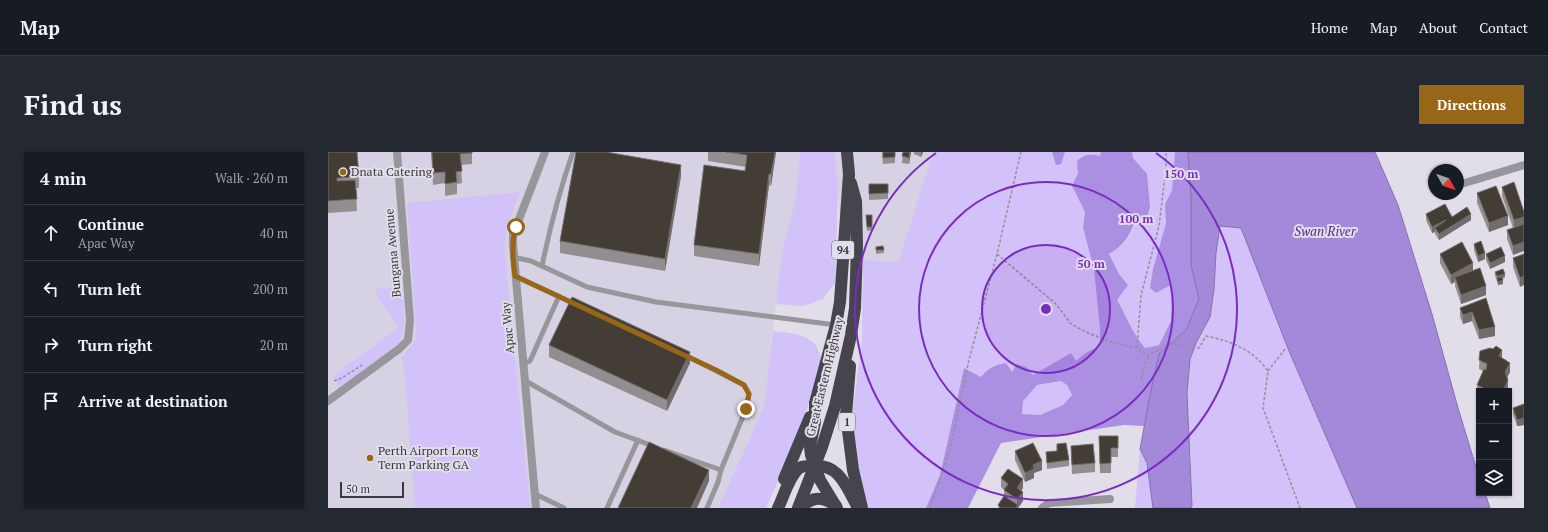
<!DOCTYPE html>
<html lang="en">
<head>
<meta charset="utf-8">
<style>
  body { margin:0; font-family:"PT Serif",serif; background:#242831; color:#f1f3f6 }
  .controls { position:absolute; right:12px; bottom:12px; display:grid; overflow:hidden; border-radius:0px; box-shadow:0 1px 3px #0004 }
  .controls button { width:36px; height:36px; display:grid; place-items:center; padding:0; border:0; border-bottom:1px solid #363941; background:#171b24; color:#f1f3f6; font:20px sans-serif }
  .compass { position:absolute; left:1100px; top:12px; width:36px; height:36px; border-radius:50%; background:#171b24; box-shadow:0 1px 3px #0004; rotate:130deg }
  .scale { position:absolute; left:12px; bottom:10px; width:64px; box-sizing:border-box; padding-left:4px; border:2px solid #39383c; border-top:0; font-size:11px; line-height:14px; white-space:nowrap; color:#39383c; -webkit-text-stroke:3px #e1dee9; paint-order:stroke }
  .stop { position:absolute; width:12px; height:12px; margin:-9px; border:3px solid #986619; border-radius:50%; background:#fff }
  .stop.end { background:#986619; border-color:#fff; box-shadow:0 1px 4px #0008 }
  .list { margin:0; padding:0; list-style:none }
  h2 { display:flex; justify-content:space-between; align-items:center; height:52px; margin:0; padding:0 16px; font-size:17px }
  h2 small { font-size:13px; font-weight:400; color:#9ea1a6 }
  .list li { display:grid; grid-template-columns:26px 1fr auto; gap:12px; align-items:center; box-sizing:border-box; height:56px; padding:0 16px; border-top:1px solid #363941 }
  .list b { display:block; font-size:15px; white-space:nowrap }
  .list p { margin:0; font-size:13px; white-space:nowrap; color:#9ea1a6 }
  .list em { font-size:13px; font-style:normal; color:#9ea1a6 }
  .icon { flex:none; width:22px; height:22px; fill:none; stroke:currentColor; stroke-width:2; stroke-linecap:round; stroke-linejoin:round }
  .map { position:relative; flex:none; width:1196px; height:356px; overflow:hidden; border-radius:0px }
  header { display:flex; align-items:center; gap:24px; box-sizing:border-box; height:56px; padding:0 20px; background:#171b24; border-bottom:1px solid #363941 }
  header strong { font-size:19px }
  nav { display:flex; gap:22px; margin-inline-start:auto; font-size:14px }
  .intro { display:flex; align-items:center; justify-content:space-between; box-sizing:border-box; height:96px; padding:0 24px }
  h1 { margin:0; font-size:28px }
  .button { padding:10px 18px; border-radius:0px; background:#986619; color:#fff; font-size:14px; font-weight:700 }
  main { display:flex; gap:24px; padding:0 24px }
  aside { flex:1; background:#171b24; border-radius:0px; box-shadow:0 1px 3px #0004 }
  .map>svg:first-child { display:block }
  .built { fill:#d6d1e3 }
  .green { fill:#d2c2f9 }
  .forest { fill:#ab8fe2; fill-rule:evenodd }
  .water { fill:#a489db; stroke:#8471ab }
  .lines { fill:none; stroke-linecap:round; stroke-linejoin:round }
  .path { stroke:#929098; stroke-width:1.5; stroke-dasharray:3 2; stroke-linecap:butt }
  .lane { stroke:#97969b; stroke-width:5 }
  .street { stroke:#97969b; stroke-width:8 }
  .highway { stroke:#46444d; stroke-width:12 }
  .wall { fill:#928e90 }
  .shaded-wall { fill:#726d6c }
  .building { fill:#433d36; stroke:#726d6c }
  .route { stroke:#986619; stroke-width:5 }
  .ring { fill:none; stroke:#7b2cbf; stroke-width:2 }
  .poi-dot { fill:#986619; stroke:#e1dee9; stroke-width:1.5 }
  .labels { text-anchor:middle; stroke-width:4; stroke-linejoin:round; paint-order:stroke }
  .shield { fill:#e1dee9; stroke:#6b6a70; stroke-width:1 }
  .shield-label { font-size:11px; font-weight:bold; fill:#39383c }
  .poi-label { font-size:12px; fill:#39383c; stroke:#e1dee9; text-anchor:start }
  .street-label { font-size:12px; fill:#39383c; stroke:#e1dee9 }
  .water-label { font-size:13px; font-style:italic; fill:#552d8e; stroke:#e1dee9 }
  .centre { fill:#7b2cbf; stroke:#e1dee9; stroke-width:2 }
  .ring-label { font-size:12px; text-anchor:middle; font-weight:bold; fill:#7b2cbf; stroke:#e1dee9; stroke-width:4; stroke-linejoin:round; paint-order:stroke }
</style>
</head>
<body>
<header>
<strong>Map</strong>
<nav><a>Home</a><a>Map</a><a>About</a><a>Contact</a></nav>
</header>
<div class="intro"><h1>Find us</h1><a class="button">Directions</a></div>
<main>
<aside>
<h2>4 min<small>Walk · 260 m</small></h2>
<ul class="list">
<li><svg class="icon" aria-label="ahead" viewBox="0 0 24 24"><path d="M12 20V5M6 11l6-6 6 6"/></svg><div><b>Continue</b><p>Apac Way</p></div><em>40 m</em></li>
<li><svg class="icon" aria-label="left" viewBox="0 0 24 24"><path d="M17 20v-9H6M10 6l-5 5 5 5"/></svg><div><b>Turn left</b></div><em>200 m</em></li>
<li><svg class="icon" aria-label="right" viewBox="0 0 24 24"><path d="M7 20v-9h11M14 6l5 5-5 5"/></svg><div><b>Turn right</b></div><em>20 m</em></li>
<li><svg class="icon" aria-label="arrive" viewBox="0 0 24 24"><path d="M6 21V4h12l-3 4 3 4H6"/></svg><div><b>Arrive at destination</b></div></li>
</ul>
</aside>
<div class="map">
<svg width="1196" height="356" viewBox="0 0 1196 356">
  <rect width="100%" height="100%" fill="#e1dee9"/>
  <g class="built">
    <polygon points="0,0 472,0 468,46 454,100 436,255 390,356 0,356"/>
    <polygon points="507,0 605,0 570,110 515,107"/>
  </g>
  <g class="green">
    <polygon points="472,0 507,0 510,38 507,131 495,147 475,154 448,152 454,100 468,46"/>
    <polygon points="605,0 724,0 729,13 736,3 737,0 773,0 772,4 750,21 744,34 757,60 755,75 766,118 772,177 772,193 756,202 748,210 743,201 705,223 688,212 684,220 653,225 636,216 612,323 598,356 540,356 529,313 524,266 534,187 535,108 570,110"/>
    <path d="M804,0H847L844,38L837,52L838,71L825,117L823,135L828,141L843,133L844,142L843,169L831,193L817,196C804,181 799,165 788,148L800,133L791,122L781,102C789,97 798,92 802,83C811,66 814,41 819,22L804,6Z"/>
    <polygon points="192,40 180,71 176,92 202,356 87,356 77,224 74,206 89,186 79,51"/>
    <polygon points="892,74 913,76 961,199 1029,356 863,356 863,312 859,241 862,207 869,189 882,165 886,137 888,101"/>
    <path d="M74,135C75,154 81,179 68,194L12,235L4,225L71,175L49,144L48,137Z"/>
    <path d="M445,179C468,182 492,182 493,211L473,277L438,356H390L436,255Z"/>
    <polygon points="733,229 739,233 744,243 735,253 712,263 694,263 695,249 709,233"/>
    <polygon points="812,297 819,311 825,356 807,356"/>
  </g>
  <g class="forest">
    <polygon points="724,0 737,0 733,12 728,13"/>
    <path d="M773,0H804L805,6L819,22L822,55L819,65L807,69C801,86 796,93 781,102L791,122L800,133L789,148C799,165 804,181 817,196L831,193L843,169L844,142L843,133L828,141L822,136L825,117L838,71L837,52L844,38L847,0H860L863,44V113L871,147L858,178L831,202L816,274L796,273L673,291L640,356H598L612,323L636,216L653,225C660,216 667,213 678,211L684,220L688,212L698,215L705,223L743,201L748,209L756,202L772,193V177L766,118L755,75L757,60L744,34L750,21L749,9C757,2 762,2 772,4ZM733,229L739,233L744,243L735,253L712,263L694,262L695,249L709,233Z"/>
  </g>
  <polygon class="water" points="860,0 1047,0 1070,53 1104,162 1130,256 1151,325 1151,341 1157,341 1162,356 1029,356 961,199 913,76 892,74 888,101 886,137 882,165 869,189 862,207 859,241 864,354 863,356 825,356 819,311 812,297 823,238 831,202 858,178 871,147 863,113 863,44"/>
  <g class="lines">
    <g class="path">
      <path d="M669,102L728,152L743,172L760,181L786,191L809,196L820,204L841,191L871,196L878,184C905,190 924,197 940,219L935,256L972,356"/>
      <polyline points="809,196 813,143 831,74 838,16 838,0"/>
      <polyline points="940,219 957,197"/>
      <polyline points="813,227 820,204"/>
      <polyline points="6,229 14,226 34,213"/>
      <polyline points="602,356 622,297 641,208 669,102 693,0"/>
    </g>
    <g class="lane">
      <polyline points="185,105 203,109 259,135 328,150 508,173"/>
      <path d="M214,114C222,75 232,37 245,0"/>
      <polyline points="187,124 247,152"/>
      <polyline points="195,212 202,209 231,144"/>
      <polyline points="196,228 287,280 325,294"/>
      <polyline points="336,298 393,318 418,257 421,242 416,233 355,202"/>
      <polyline points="207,342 236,356"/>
      <polyline points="279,356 310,288"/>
      <polyline points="379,356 390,330 393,318"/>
    </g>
    <g class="street">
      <polyline points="1130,33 1196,13"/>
      <polyline points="0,249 71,197 80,188 82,168 69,0"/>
      <polyline points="208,356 185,92 185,84 188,75 217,0"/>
      <polyline points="714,356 721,351 782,347"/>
    </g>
    <g class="highway">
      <polyline points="522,214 518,263 525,318 534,356"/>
      <polyline points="456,327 482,265"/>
      <path d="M450,356C456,344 460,327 470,317C473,314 479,314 484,314C511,311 518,334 529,354"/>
      <polyline points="470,356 494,295 507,254 523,183 527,156 529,94 528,49 523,31"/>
      <path d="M472,356C485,344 494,344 508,354"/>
      <polyline points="509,356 492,328 483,303 482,295 487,270 487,251 508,173 512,150 521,22 519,0"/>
    </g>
  </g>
  <g class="wall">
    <polygon points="0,0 31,25 31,36 28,36 29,59 0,61"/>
    <polygon points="103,0 144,0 144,12 133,13 134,31 129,32 129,42 117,44 117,31 105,33"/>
    <polygon points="380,0 448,0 443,34 441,33 431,114 366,104 366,93 417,19 418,15 380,9"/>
    <polygon points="554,0 567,0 567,11 555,12"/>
    <polygon points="575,0 583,0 581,12 574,11"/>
    <polygon points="586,0 595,0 593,5 586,2"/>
    <polygon points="353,24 337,119 232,101 232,89"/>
    <polygon points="541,32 560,32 560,47 541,48"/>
    <polygon points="1174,35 1196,60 1185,103 1179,87 1179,78 1185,76 1174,44"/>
    <polygon points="1149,41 1180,73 1161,80 1149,51"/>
    <polygon points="1098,62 1124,65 1143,68 1111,88 1107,82 1107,80 1104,81 1098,68"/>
    <polygon points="538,63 544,63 544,78 539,79"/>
    <polygon points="1146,92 1157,107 1150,110 1146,98"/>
    <polygon points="555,94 556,101 548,102 548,95"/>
    <polygon points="1112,102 1145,119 1158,143 1133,152 1127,134 1127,130 1123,132 1112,111"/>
    <polygon points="1158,102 1177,110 1162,117 1158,108"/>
    <polygon points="1196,102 1192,135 1185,115 1185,106"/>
    <polygon points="1167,120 1177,125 1175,126 1175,132 1170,133 1167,123"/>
    <polygon points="1158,146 1167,184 1151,187 1144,169 1135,172 1132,165 1132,156"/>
    <polygon points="221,193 362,211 339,259 221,205"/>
    <polygon points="1152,199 1174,206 1182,220 1179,226 1180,237 1179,239 1151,239 1151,243 1149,242 1149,233 1155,219 1151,217"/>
    <polygon points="1196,252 1196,273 1189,274 1185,262 1185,256"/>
    <polygon points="771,284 790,284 790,305 783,305 783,321 772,321"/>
    <polygon points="729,292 741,308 741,314 719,317 718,300 729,299"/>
    <polygon points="743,294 767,311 767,320 744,322"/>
    <polygon points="687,299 714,318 706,321 706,326 697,330 687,308"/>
    <polygon points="673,326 695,336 693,339 695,349 690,356 670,356 670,353 676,345 676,338 673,335"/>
  </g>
  <g class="shaded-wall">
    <polygon points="447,0 448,0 443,34 443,22"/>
    <polygon points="582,0 583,0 581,12 581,6"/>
    <polygon points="593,0 595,0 593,5"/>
    <polygon points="353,13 353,24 337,119 337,107"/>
    <polygon points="441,22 441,33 431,114 431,102"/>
    <polygon points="1143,62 1143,68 1111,88 1111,82"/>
    <polygon points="1180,64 1180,73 1161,80 1161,71"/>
    <polygon points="1196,65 1196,74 1186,78 1186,68"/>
    <polygon points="1118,68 1107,76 1107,80 1104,81 1104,75"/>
    <polygon points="1196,90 1196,99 1185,103 1185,94"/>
    <polygon points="1157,101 1157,107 1150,110 1150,104"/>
    <polygon points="1177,104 1177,110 1162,117 1162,111"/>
    <polygon points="1145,111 1145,120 1127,125 1127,130 1123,132 1123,123"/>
    <polygon points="1177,122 1177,125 1169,128 1169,124"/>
    <polygon points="1196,124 1196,133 1192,135 1192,126"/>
    <polygon points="1175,128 1175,132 1170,133 1170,130"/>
    <polygon points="1158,134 1158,143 1133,152 1133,143"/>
    <polygon points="1144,160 1144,169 1135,172 1135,163"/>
    <polygon points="1167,175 1167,184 1151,187 1151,178"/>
    <polygon points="1174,198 1174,207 1171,204"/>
    <polygon points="362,200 362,211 339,259 339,248"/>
    <polygon points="1182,211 1182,220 1177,229 1177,220"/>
    <polygon points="1180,228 1180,237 1179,239 1175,239"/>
    <polygon points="1196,266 1196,273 1189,274 1189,268"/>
    <polygon points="714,309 714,318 706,321 706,326 697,330 697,321 705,313"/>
    <polygon points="381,318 381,329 369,356 363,356"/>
    <polygon points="695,327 695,336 689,345 689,336"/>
    <polygon points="695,340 695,349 690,356 688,356 689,354 689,347"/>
  </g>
  <g class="building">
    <polygon points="0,0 29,0 31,25 9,26 9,29 27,28 29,47 0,49"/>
    <polygon points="104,0 144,0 144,1 132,2 134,19 128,20 129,30 117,32 117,20 105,21"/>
    <polygon points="248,0 278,0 353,13 337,107 232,89"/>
    <polygon points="398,0 447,0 443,22 441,22 431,102 366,93 376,13 417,19 419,3"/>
    <polygon points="555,0 567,0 567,5 555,6"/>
    <polygon points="575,0 582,0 581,6 574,4"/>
    <polygon points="1186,30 1196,60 1196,65 1186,68 1174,35"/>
    <polygon points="541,32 560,32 560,41 541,42"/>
    <polygon points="1168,34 1180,64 1161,71 1149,41"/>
    <polygon points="1117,52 1124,65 1139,55 1143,62 1111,82 1107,76 1118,68 1104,75 1098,62"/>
    <polygon points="538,63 544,63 544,75 539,75"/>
    <polygon points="1196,72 1196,90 1185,94 1179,78"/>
    <polygon points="1153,89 1157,101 1150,104 1146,92"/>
    <polygon points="1134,90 1145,111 1123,123 1112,102"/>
    <polygon points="555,94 556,98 548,98 548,95"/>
    <polygon points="1173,95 1177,104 1162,111 1158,102"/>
    <polygon points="1196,102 1196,124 1192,126 1185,106"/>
    <polygon points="1152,116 1158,134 1133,143 1127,125"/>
    <polygon points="1175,117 1177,122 1169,124 1167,120"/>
    <polygon points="1174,125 1175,128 1170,130 1169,126"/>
    <polygon points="244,145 362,200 339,248 221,193"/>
    <polygon points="1158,146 1167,175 1151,178 1144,160 1135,163 1132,156"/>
    <polygon points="1168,194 1174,198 1171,204 1182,211 1177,220 1180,228 1175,239 1162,239 1149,233 1156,217 1158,218 1159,212 1151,208 1152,199 1162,196 1165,197"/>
    <polygon points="1196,252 1196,266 1189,268 1185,256"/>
    <polygon points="771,284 790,284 790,296 783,296 783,311 772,312"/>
    <polygon points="321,290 381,318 363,356 290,356"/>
    <polygon points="705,291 714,309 705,313 706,317 697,321 687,299"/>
    <polygon points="738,291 741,308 719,311 718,300 729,299 729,292"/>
    <polygon points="765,292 767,311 744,313 743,294"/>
    <polygon points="680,317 695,327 689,336 695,340 689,347 676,338 680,332 673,326"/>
    <polygon points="676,344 690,353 688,356 673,356 670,353"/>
  </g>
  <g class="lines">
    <path class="route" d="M188,75C183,91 185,107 187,124L388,218L416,233L421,242L418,257"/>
  </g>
  <circle cx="718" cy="157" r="64" fill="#7b2cbf" fill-opacity=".12"/>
  <g class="ring">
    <circle cx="718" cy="157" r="64"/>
    <circle cx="718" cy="157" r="127"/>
    <path d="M828 1A191 191 0 1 1 608 1"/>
  </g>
  <g class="poi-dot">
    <circle cx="15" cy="20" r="4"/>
    <circle cx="42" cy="306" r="4"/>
  </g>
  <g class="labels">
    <g class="shield">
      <rect x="504" y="89" width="22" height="18" rx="3"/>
      <rect x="511" y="261" width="16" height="18" rx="3"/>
    </g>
    <g class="shield-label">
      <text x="515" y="102">94</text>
      <text x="519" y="274">1</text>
    </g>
    <g class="poi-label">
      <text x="23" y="24">Dnata Catering</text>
      <text x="50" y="303">Perth Airport Long<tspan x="50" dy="14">Term Parking GA</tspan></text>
    </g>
    <g class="street-label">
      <text transform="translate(65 101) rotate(-95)" y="4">Bungana Avenue</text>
      <text transform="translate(180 176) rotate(-95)" y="4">Apac Way</text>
      <text transform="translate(497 225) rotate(-76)" y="4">Great Eastern Highway</text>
    </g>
    <g class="water-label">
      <text x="997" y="84">Swan River</text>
    </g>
  </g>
  <circle cx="718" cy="157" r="6" class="centre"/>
  <g class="ring-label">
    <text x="853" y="26">150 m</text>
    <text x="808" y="71">100 m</text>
    <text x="763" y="116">50 m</text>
  </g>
</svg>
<div class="controls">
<button>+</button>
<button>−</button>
<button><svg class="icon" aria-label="layers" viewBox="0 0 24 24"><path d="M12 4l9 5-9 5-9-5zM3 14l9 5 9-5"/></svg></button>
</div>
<svg class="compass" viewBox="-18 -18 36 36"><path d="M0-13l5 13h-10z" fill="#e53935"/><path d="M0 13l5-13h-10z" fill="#9ea1a6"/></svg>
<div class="scale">50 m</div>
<div class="stop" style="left:188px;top:75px"></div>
<div class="stop end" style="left:418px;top:257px"></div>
</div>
</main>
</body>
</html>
